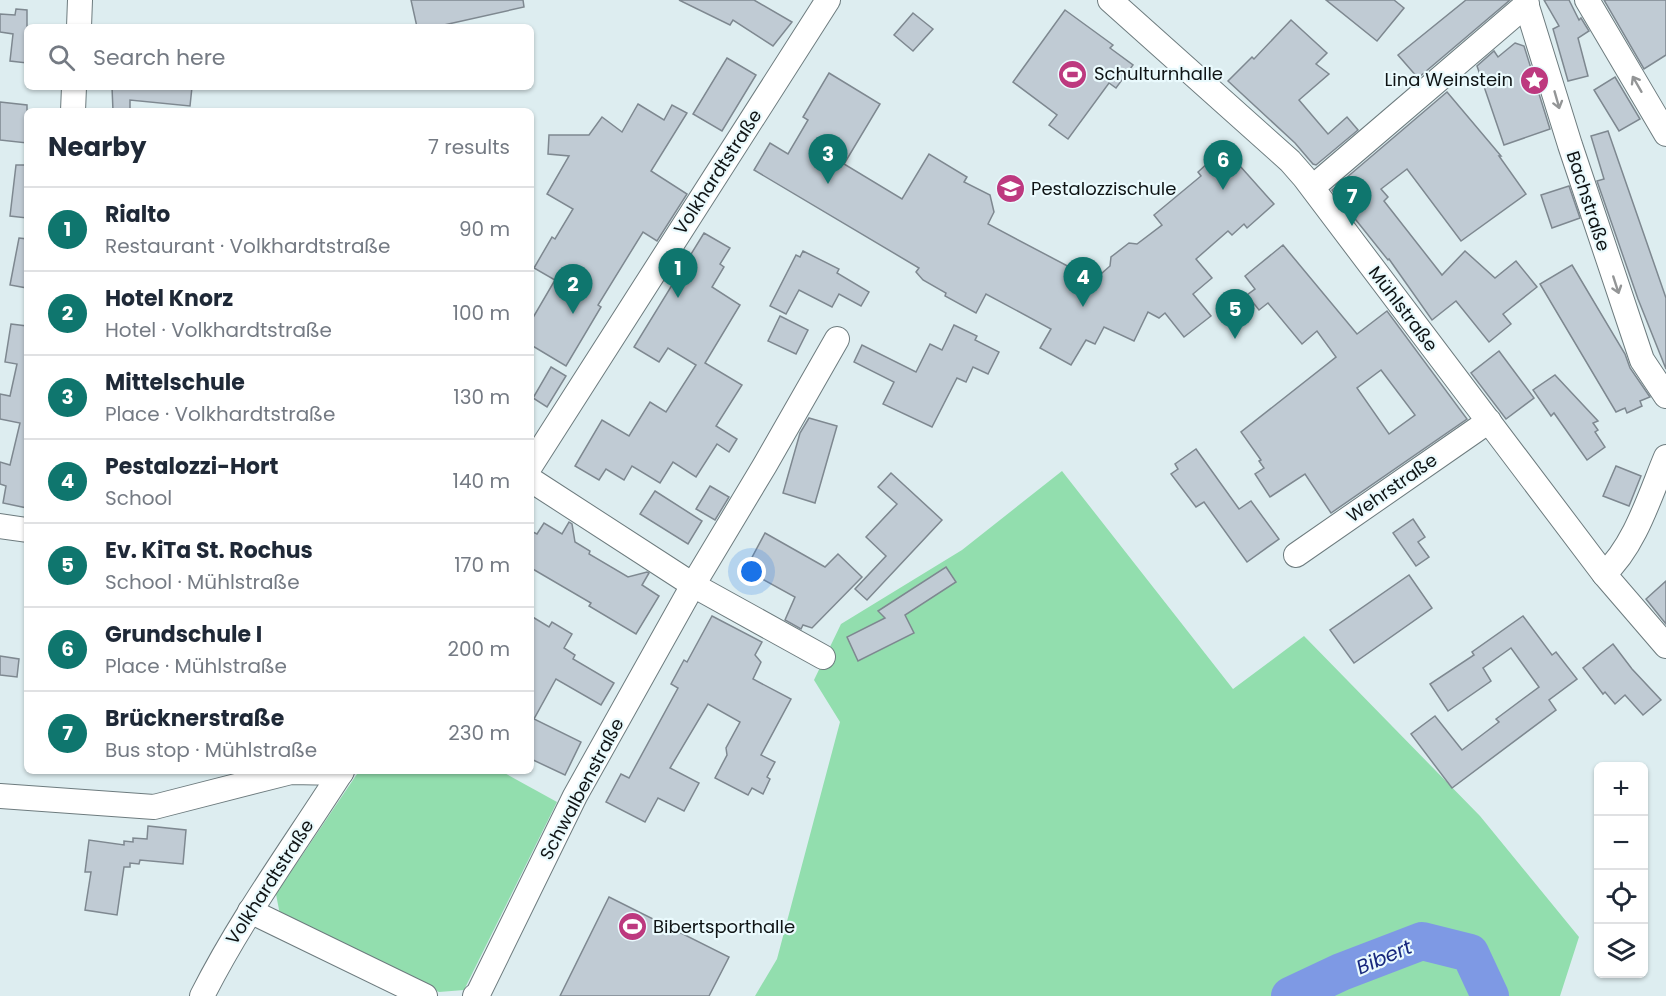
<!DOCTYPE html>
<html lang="en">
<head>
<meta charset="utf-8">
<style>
  body { margin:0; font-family:Poppins,sans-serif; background:#f2f2f3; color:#1f2937 }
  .controls { position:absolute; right:18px; bottom:18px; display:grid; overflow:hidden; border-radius:9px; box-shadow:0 2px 4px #0004 }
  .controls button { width:54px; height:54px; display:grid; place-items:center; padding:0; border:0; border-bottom:2px solid #e0e1e3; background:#fff; color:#1f2937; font:30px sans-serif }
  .you { position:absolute; left:752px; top:572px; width:21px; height:21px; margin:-15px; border:4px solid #fff; border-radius:50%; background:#1a73e8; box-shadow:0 0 0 9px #1a73e833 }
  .badge { display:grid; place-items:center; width:39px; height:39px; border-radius:50%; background:#0f766e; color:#fff; font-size:20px; font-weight:700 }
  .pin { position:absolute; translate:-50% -50px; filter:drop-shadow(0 2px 3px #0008) }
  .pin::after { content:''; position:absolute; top:32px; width:21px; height:18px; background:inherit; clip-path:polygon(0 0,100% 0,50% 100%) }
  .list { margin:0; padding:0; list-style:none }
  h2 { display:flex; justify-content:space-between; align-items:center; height:78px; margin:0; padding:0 24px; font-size:26px }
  h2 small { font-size:20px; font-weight:400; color:#747a83 }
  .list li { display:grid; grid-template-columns:39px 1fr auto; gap:18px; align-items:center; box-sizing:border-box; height:84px; padding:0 24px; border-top:2px solid #e0e1e3 }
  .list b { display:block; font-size:22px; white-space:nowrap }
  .list p { margin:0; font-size:20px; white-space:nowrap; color:#747a83 }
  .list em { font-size:20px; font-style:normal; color:#747a83 }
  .icon { flex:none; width:33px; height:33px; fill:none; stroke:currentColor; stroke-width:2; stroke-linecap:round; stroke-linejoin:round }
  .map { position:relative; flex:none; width:1666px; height:996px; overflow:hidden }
  .search { position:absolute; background:#fff; box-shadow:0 2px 4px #0004; left:24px; top:24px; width:510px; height:66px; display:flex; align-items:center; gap:15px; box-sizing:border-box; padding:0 21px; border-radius:9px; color:#747a83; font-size:22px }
  .panel { position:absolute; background:#fff; box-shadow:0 2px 4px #0004; left:24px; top:108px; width:510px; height:666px; border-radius:9px }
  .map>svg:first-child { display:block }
  .green { fill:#92deae }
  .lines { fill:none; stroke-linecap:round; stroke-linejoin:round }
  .river { stroke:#7e99e4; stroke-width:38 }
  .building { fill:#c0cbd4; stroke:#7e8890; stroke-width:1.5; fill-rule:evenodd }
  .minor-casing { stroke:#6d7b7e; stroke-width:26 }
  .minor { stroke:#fff; stroke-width:24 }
  .oneway { stroke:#939596 }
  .labels { text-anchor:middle; stroke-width:4.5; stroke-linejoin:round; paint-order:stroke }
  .poi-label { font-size:18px; fill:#0f1415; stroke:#eafafd; text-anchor:start }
  .street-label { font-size:18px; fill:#0f1415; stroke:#eafafd }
  .water-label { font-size:20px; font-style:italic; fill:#17287d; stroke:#eafafd }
</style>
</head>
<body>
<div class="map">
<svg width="1666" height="996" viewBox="0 0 1666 996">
  <rect width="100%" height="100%" fill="#ddedf0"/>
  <g class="green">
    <polygon points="1062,471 1233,689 1304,636 1480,816 1579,937 1560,996 755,996 777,959 840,722 814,680 841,624 962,550"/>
    <polygon points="359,771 501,771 557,802 464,990 439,992 280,915 276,894"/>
  </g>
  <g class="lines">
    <polyline class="river" points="1290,996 1341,972 1422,941 1470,953 1490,996"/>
  </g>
  <g class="building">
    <polygon points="411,0 523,0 524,7 435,27 417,27"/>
    <polygon points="679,0 754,0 792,22 773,46 733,20 730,25"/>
    <polygon points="1326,0 1394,0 1404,8 1377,41"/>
    <polygon points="1466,0 1510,0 1418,78 1398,55"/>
    <polygon points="1544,0 1569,0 1579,20 1581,18 1589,31 1578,38 1588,76 1568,81 1553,29 1559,26"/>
    <polygon points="1604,0 1666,0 1666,55 1644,69"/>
    <polygon points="16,9 27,10 27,63 10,61 13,34 0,32 0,14 15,15"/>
    <polygon points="1065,10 1113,45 1110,48 1133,65 1116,88 1109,83 1068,139 1049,125 1057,115 1013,82"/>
    <polygon points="913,13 933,29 913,51 894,35"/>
    <polygon points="1291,20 1327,53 1316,64 1329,74 1299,100 1328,134 1347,117 1358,130 1316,165 1313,164 1295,143 1228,81 1252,57 1254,59"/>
    <polygon points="1515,43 1524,46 1550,129 1504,145 1477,66 1494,51 1498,57"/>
    <polygon points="727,58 756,75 722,131 693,114"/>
    <polygon points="829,73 880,104 844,164 902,199 929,154 967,177 964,182 990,195 994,212 988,224 1094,280 1110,266 1111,257 1129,243 1137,244 1162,225 1154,215 1201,176 1198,172 1224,148 1274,204 1247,228 1244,224 1232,235 1228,231 1196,259 1212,278 1193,294 1211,316 1184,337 1165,313 1159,318 1148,312 1134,341 1104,327 1095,344 1086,340 1071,365 1040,348 1051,329 986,294 976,313 945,296 946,293 923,280 916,272 919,268 754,170 770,143 788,154 808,120 803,117"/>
    <polygon points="1615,77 1640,119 1619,131 1594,90"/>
    <polygon points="112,87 192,87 190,106 130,100 130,111 113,111"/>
    <polygon points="1447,92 1501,156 1499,156 1526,194 1461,241 1407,169 1381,189 1388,197 1384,201 1442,275 1465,251 1495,278 1516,261 1537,287 1503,314 1511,324 1489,342 1456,301 1432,320 1389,259 1388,260 1332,190"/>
    <polygon points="0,102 27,105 27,143 0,140"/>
    <polygon points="638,104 664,120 672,105 687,113 651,171 687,194 657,241 643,232 598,305 601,307 566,366 531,345 531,321 555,280 534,268 552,237 555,239 573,209 547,194 569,156 548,154 549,135 589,135 602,117 622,132"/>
    <polygon points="1608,131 1666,298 1666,369 1638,299 1597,181 1604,179 1591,136"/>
    <polygon points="16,165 27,165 27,218 10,216"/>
    <polygon points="1569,186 1580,218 1552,228 1541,195"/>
    <polygon points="704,233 730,248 720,264 724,267 712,287 740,305 705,363 742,385 716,426 737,439 729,452 717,444 696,477 673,462 660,483 632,466 624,480 606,469 599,480 575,466 602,420 629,436 650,402 666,412 696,365 668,348 659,362 634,347"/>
    <polygon points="19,238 27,239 27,288 10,285"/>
    <path d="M1283,245L1357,334L1387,311L1467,419L1331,513L1305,474L1270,497L1255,474L1264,468L1259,461L1261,460L1241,432L1336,357L1317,331L1302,344L1268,303L1259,310L1247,295L1255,289L1245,276ZM1381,370L1415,415L1389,434L1357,388Z"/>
    <polygon points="803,251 839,269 837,273 869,292 861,306 839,294 832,307 799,290 786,314 770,306 796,255 800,257"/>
    <polygon points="1572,265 1625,354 1630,368 1650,397 1640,401 1642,406 1627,413 1625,408 1616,412 1540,284"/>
    <polygon points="780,316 808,330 796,354 768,341"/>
    <polygon points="11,324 27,326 27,508 3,503 6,486 0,484 0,462 10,465 20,423 0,419 0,394 10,396 17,364 5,362"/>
    <polygon points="954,325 977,336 975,340 999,352 988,374 973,367 966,382 957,378 932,427 883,404 894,382 854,362 862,345 916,372 930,344 942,350"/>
    <polygon points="1499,351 1534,398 1506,419 1471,373"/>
    <polygon points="551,367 566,376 547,407 533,398"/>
    <polygon points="1555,375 1598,421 1593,423 1598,430 1595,432 1605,447 1587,460 1554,413 1551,416 1533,390"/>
    <polygon points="809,418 837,426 815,503 783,493 800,433"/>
    <polygon points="1196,449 1239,509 1251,501 1279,539 1247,562 1204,502 1196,507 1171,474 1178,469 1175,464"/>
    <polygon points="1616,466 1641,476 1629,506 1603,496"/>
    <polygon points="891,473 942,520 867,600 855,589 886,556 866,537 897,504 878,487"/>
    <polygon points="710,486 729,497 715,520 696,509"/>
    <polygon points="655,491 702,521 688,544 640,514"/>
    <polygon points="1413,519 1425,537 1418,542 1429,557 1416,566 1393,533"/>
    <polygon points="569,522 572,524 575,542 590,551 589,554 628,577 647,572 649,573 642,585 659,596 636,634 589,606 591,603 531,568 531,531 537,534 544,523 562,534"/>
    <polygon points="765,533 825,567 838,554 862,577 812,628 803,625 801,629 785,620 795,597 755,575 759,568 749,563"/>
    <polygon points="946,567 956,582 905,615 914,633 858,661 847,637 885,618 878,611"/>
    <polygon points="1409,575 1432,608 1354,663 1330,630"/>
    <polygon points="1666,581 1666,624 1646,599"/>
    <polygon points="531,616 549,627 552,622 572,634 564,648 575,655 573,659 614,683 601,705 556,679 534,719 581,742 565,775 531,759"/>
    <polygon points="712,616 762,642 755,655 761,662 753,679 791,699 761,755 775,762 767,777 770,779 763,794 752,788 748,795 715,778 727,755 726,748 740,722 708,704 670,768 699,783 684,811 658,798 645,822 606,802 621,774 629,778 678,688 671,684 684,660 687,662"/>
    <polygon points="1523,616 1552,655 1556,652 1577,679 1549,700 1556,710 1452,788 1411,734 1435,716 1462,750 1499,722 1496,719 1539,687 1511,648 1483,668 1491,681 1448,711 1430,684 1474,655 1472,652"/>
    <polygon points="1613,644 1632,669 1661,700 1643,715 1625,695 1615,704 1605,692 1603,694 1583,668"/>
    <polygon points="0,656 19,659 17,677 0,675"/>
    <polygon points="148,826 186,830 183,864 140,860 139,864 130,863 130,867 124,867 117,915 85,910 91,872 85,872 89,840 124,845 124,841 133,842 133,838 147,839"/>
    <polygon points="609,897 729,957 709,996 560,996"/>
  </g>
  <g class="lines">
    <defs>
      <g id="minor">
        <polyline points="1110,0 1290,161 1304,177 1604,574 1666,646"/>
        <polyline points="1525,0 1570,145 1642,360 1666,396"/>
        <polyline points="1587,0 1666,134"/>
        <polyline points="79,27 80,0"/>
        <polyline points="73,111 74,87"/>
        <polyline points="1313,187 1527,4"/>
        <polyline points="531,465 828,0"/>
        <polyline points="531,480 693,585 823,657"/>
        <polyline points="0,526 27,530"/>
        <polyline points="1296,555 1489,421"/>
        <path d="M1604,574C1635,546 1650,495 1666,457"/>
        <polyline points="0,796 154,807 291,772 341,773"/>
        <polyline points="250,911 425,996"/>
        <path d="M202,996C242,917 294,846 342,771"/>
        <polyline points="475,996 478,994 575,796 693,585 765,465 837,339"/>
      </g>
    </defs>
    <use href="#minor" class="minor-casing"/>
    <use href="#minor" class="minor"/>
  </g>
  <defs><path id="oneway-shaft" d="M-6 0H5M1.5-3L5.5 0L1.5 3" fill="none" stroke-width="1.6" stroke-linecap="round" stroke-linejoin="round" transform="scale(1.5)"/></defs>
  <g class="oneway">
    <use href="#oneway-shaft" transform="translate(1637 84) rotate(-120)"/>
    <use href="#oneway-shaft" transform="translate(1557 100) rotate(74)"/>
    <use href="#oneway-shaft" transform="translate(1616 285) rotate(72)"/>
  </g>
  <defs>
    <symbol id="stadium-disc" viewBox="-11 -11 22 22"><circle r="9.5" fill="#bd397f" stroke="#eafafd"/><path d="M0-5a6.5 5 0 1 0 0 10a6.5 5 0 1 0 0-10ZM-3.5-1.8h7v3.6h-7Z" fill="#fff"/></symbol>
    <symbol id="sight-disc" viewBox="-11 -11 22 22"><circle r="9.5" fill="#bd397f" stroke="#eafafd"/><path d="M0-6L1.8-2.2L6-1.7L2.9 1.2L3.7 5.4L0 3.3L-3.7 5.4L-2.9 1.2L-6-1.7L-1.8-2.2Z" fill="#fff"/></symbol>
    <symbol id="school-disc" viewBox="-11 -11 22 22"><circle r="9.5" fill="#bd397f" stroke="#eafafd"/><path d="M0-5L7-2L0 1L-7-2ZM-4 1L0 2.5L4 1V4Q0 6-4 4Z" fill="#fff"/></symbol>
  </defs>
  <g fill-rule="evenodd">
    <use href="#stadium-disc" x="1056" y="58" width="33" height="33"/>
    <use href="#sight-disc" x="1518" y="64" width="33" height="33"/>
    <use href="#school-disc" x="994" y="172" width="33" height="33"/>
    <use href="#stadium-disc" x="616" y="910" width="33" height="33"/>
  </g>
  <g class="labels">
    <g class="poi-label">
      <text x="1094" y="80">Schulturnhalle</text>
      <text x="1513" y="86" text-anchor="end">Lina Weinstein</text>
      <text x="1031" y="195">Pestalozzischule</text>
      <text x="653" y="933">Bibertsporthalle</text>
    </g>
    <g class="street-label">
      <text transform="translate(718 172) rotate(-57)" y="6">Volkhardtstraße</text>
      <text transform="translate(1588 201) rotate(72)" y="6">Bachstraße</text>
      <text transform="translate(1403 309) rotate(53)" y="6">Mühlstraße</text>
      <text transform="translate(1392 488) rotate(-35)" y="6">Wehrstraße</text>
      <text transform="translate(582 789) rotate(-62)" y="6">Schwalbenstraße</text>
      <text transform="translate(270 882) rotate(-57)" y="6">Volkhardtstraße</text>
    </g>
    <g class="water-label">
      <text transform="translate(1384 957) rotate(-23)" y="7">Bibert</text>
    </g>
  </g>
</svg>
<div class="controls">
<button>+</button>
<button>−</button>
<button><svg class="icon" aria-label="locate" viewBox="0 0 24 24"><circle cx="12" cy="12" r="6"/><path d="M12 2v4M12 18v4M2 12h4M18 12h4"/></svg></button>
<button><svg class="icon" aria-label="layers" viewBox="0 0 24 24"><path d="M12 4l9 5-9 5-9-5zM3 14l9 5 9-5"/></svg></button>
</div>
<div class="you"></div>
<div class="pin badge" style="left:678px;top:298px">1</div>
<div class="pin badge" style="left:573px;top:314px">2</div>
<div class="pin badge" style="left:828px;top:184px">3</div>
<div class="pin badge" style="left:1083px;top:307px">4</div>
<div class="pin badge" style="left:1235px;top:339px">5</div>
<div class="pin badge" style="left:1223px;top:190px">6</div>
<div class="pin badge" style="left:1352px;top:226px">7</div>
<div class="search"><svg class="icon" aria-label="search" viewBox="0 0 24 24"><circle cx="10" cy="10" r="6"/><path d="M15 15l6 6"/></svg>Search here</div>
<section class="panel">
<h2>Nearby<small>7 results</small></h2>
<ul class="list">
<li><span class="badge">1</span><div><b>Rialto</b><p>Restaurant · Volkhardtstraße</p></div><em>90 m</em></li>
<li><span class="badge">2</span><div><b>Hotel Knorz</b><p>Hotel · Volkhardtstraße</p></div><em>100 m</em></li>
<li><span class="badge">3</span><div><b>Mittelschule</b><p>Place · Volkhardtstraße</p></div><em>130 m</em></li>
<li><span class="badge">4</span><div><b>Pestalozzi-Hort</b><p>School</p></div><em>140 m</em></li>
<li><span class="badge">5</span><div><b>Ev. KiTa St. Rochus</b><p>School · Mühlstraße</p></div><em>170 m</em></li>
<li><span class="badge">6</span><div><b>Grundschule I</b><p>Place · Mühlstraße</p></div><em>200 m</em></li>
<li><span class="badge">7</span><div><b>Brücknerstraße</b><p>Bus stop · Mühlstraße</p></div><em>230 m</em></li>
</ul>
</section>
</div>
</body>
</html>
